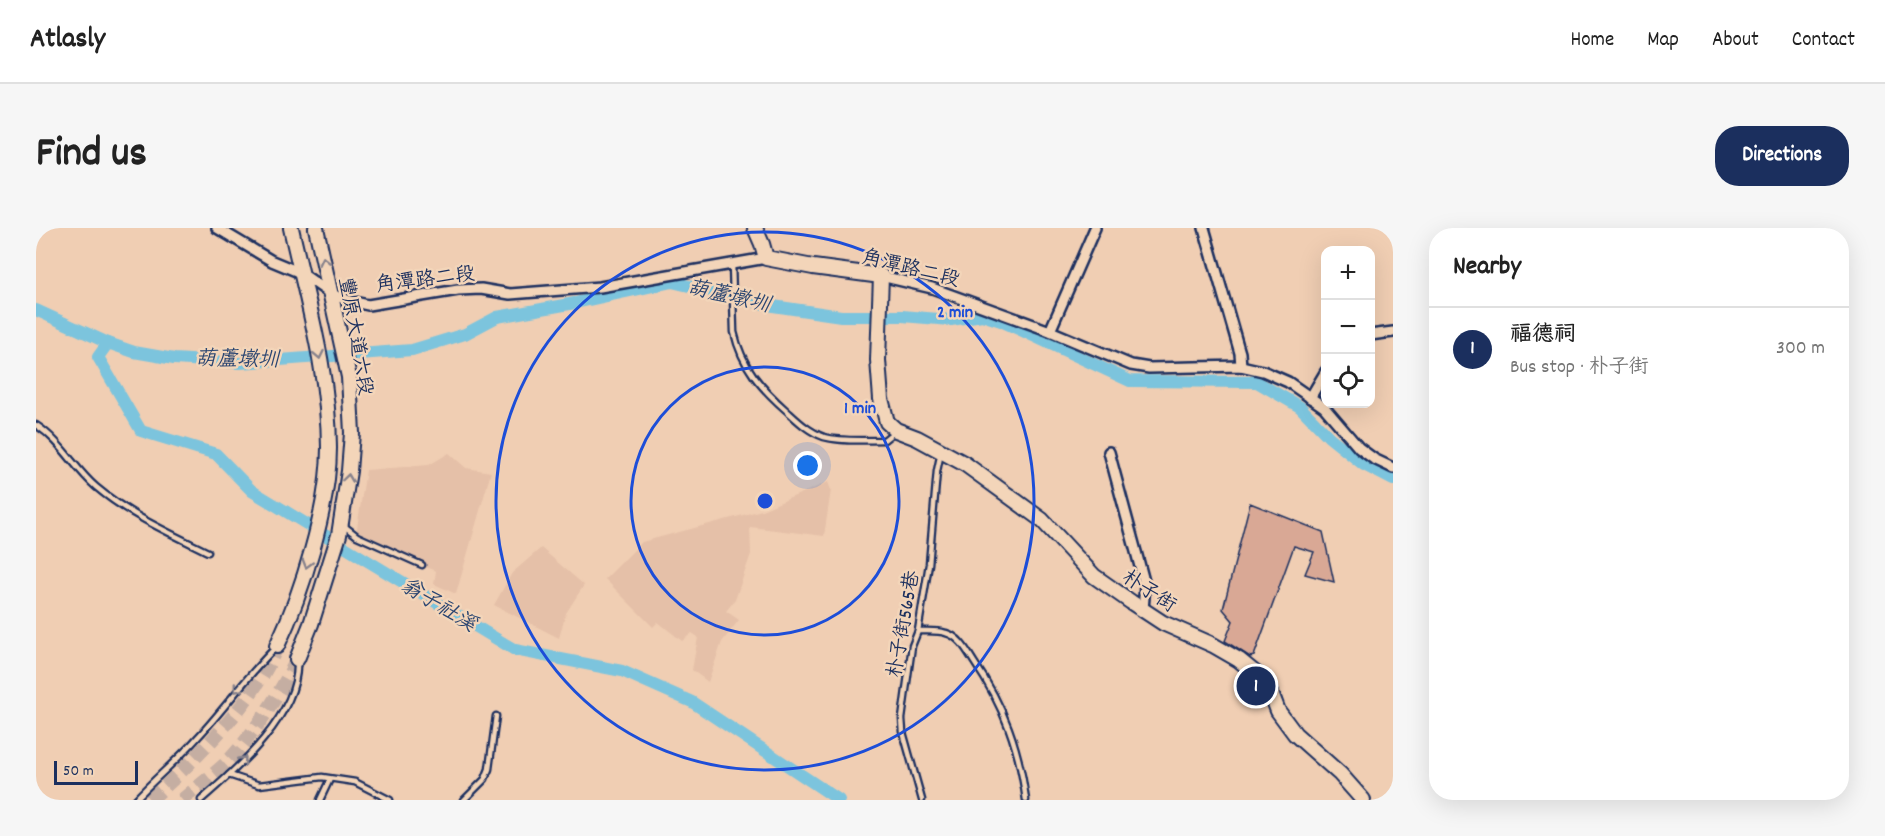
<!DOCTYPE html>
<html lang="en">
<head>
<meta charset="utf-8">
<style>
  body { margin:0; font-family:Dekko,"LXGW WenKai TC",sans-serif; background:#f6f6f6; color:#222 }
  .controls { position:absolute; right:18px; top:18px; display:grid; overflow:hidden; border-radius:12px; box-shadow:0 6px 24px #0002 }
  .controls button { width:54px; height:54px; display:grid; place-items:center; padding:0; border:0; border-bottom:2px solid #e0e0e0; background:#fff; color:#222; font:30px sans-serif }
  .scale { position:absolute; left:18px; bottom:15px; width:84px; box-sizing:border-box; padding-left:6px; border:3px solid #1b2f5e; border-top:0; font-size:16px; line-height:21px; white-space:nowrap; color:#1b2f5e; -webkit-text-stroke:4px #f3d5b9; paint-order:stroke }
  .you { position:absolute; left:772px; top:238px; width:21px; height:21px; margin:-15px; border:4px solid #fff; border-radius:50%; background:#1a73e8; box-shadow:0 0 0 9px #1a73e833 }
  .badge { display:grid; place-items:center; width:39px; height:39px; border-radius:50%; background:#1b2f5e; color:#fff; font-size:20px; font-weight:700 }
  .pin { position:absolute; translate:-50% -50%; border:3px solid #fff; box-shadow:0 2px 6px #0006 }
  .list { margin:0; padding:0; list-style:none }
  h2 { display:flex; justify-content:space-between; align-items:center; height:78px; margin:0; padding:0 24px; font-size:26px }
  h2 small { font-size:20px; font-weight:400; color:#767676 }
  .list li { display:grid; grid-template-columns:39px 1fr auto; gap:18px; align-items:center; box-sizing:border-box; height:84px; padding:0 24px; border-top:2px solid #e0e0e0 }
  .list b { display:block; font-size:22px; white-space:nowrap }
  .list p { margin:0; font-size:20px; white-space:nowrap; color:#767676 }
  .list em { font-size:20px; font-style:normal; color:#767676 }
  .icon { flex:none; width:33px; height:33px; fill:none; stroke:currentColor; stroke-width:2; stroke-linecap:round; stroke-linejoin:round }
  .map { position:relative; flex:none; width:1357px; height:572px; overflow:hidden; border-radius:24px }
  header { display:flex; align-items:center; gap:36px; box-sizing:border-box; height:84px; padding:0 30px; background:#fff; border-bottom:2px solid #e0e0e0 }
  header strong { font-size:28px }
  nav { display:flex; gap:33px; margin-inline-start:auto; font-size:21px }
  .intro { display:flex; align-items:center; justify-content:space-between; box-sizing:border-box; height:144px; padding:0 36px }
  h1 { margin:0; font-size:42px }
  .button { padding:15px 27px; border-radius:24px; background:#1b2f5e; color:#fff; font-size:21px; font-weight:700 }
  main { display:flex; gap:36px; padding:0 36px }
  aside { flex:1; background:#fff; border-radius:24px; box-shadow:0 6px 24px #0002 }
  .map>svg:first-child { display:block }
  .built { fill:#e5c0a8 }
  .lines { fill:none; stroke-linecap:round; stroke-linejoin:round }
  .canal { stroke:#7cc4dd; stroke-width:12 }
  .building { fill:#d9a895; stroke:#1b2f5e; stroke-width:1.5 }
  .secondary-tunnel { stroke:#c5aea2; stroke-width:14; stroke-dasharray:14 7; stroke-linecap:butt }
  .lane-casing { stroke:#1b2f5e; stroke-width:9 }
  .street-casing { stroke:#1b2f5e; stroke-width:14 }
  .secondary-casing { stroke:#1b2f5e; stroke-width:18 }
  .lane { stroke:#f3d5b9; stroke-width:4.5 }
  .street { stroke:#f3d5b9; stroke-width:9 }
  .secondary { stroke:#f3d5b9; stroke-width:14 }
  .oneway { stroke:#87828c }
  .ring { fill:none; stroke:#1d4ed8; stroke-width:3 }
  .labels { text-anchor:middle; stroke-width:5; stroke-linejoin:round; paint-order:stroke }
  .street-label { font-size:20px; fill:#1b2f5e; stroke:#f3d5b9 }
  .water-label { font-size:21px; font-style:italic; fill:#2a4571; stroke:#f3d5b9 }
  .centre { fill:#1d4ed8; stroke:#f3d5b9; stroke-width:3 }
  .ring-label { font-size:18px; text-anchor:middle; font-weight:bold; fill:#1d4ed8; stroke:#f3d5b9; stroke-width:5; stroke-linejoin:round; paint-order:stroke }
</style>
</head>
<body>
<header>
<strong>Atlasly</strong>
<nav><a>Home</a><a>Map</a><a>About</a><a>Contact</a></nav>
</header>
<div class="intro"><h1>Find us</h1><a class="button">Directions</a></div>
<main>
<div class="map">
<svg width="1357" height="572" viewBox="0 0 1357 572">
  <rect width="100%" height="100%" fill="#f0ceb3"/>
  <filter id="ink" filterUnits="userSpaceOnUse"><feTurbulence type="fractalNoise" baseFrequency=".0167" numOctaves="2"/><feDisplacementMap in="SourceGraphic" scale="12" xChannelSelector="R" yChannelSelector="G"/><feConvolveMatrix kernelMatrix="1 2 1 2 8 2 1 2 1" color-interpolation-filters="sRGB"/></filter>
  <g filter="url(#ink)">
    <g class="built">
      <polygon points="413,225 430,240 455,244 420,366 398,356 400,343 319,313 330,242 393,237"/>
      <polygon points="792,254 795,262 788,308 714,299 715,326 699,372 690,383 703,392 686,414 672,454 656,442 662,409 656,405 646,413 622,394 617,399 569,351 606,314 726,282"/>
      <polygon points="505,320 548,357 530,385 523,410 458,377 476,345"/>
    </g>
    <g class="lines">
      <g class="canal">
        <polyline points="0,82 72,115 98,124 138,131 204,135 376,122 429,106 461,89 539,75 636,54 737,78 805,88 866,88 915,92 946,87 965,93 1094,153 1221,154 1264,179 1293,209 1328,237 1357,252"/>
        <polyline points="72,115 62,129 105,203 180,226 216,263 479,422 586,443 656,474 803,572"/>
      </g>
    </g>
    <polygon class="building" points="1214,275 1287,304 1298,354 1269,346 1278,324 1258,318 1218,428 1214,429 1189,413 1197,393 1187,381"/>
    <g class="lines">
      <g class="secondary-tunnel">
        <path d="M114,572C158,533 220,473 241,418"/>
        <path d="M146,572C160,560 176,548 189,536C214,512 246,463 261,431"/>
      </g>
      <defs>
        <g id="lane">
          <path d="M696,35L698,104C706,139 725,160 751,183C762,193 773,204 788,209C807,214 829,212 848,212L858,204"/>
          <path d="M0,197C25,213 38,240 60,259C93,287 134,305 172,324"/>
          <polyline points="307,297 321,308 386,337"/>
          <path d="M882,403C891,403 902,402 910,405C923,408 931,423 938,434C968,478 983,520 990,572"/>
          <polyline points="193,547 223,557 286,549 319,554 354,572"/>
          <path d="M99,572C119,550 143,531 162,509C189,480 211,448 239,420"/>
          <path d="M165,572C202,540 264,486 261,433"/>
          <polyline points="284,572 294,551"/>
          <polyline points="428,572 449,551 453,541 460,488"/>
          <polyline points="886,572 867,504 866,491 876,418 882,403 893,336 901,243 905,224"/>
        </g>
        <g id="street">
          <polyline points="181,0 236,33 265,45 295,66 314,73 332,77 422,62 445,61 474,66 564,59 730,30"/>
          <polyline points="1168,0 1204,125 1205,138"/>
          <polyline points="845,48 896,60 1014,103 1095,137 1113,140 1205,138 1227,143 1252,154 1288,179 1323,220 1338,231 1357,240"/>
          <polyline points="1014,103 1059,0"/>
          <polyline points="1334,107 1357,104"/>
          <polyline points="1274,170 1290,143"/>
          <polyline points="1073,224 1109,357 1107,382"/>
        </g>
        <g id="secondary">
          <polyline points="719,0 726,16 730,30 777,39 845,48 842,132 845,171 851,194 860,202 881,210 929,236 1006,292 1058,348 1095,374 1127,395 1177,417 1203,432 1219,445 1234,462 1242,483 1259,506 1304,546 1327,572"/>
          <path d="M241,418C266,365 293,279 293,220C293,146 271,72 255,0"/>
          <polyline points="261,431 275,396 303,307 313,243 316,205 313,149 280,0"/>
        </g>
      </defs>
      <use href="#lane" class="lane-casing"/>
      <use href="#street" class="street-casing"/>
      <use href="#secondary" class="secondary-casing"/>
      <use href="#lane" class="lane"/>
      <use href="#street" class="street"/>
      <use href="#secondary" class="secondary"/>
    </g>
    <defs><path id="oneway-chevron" d="M-2-3.5L2.5 0L-2 3.5" fill="none" stroke-width="1.6" stroke-linecap="round" stroke-linejoin="round" transform="scale(1.5)"/></defs>
    <g class="oneway">
      <use href="#oneway-chevron" transform="translate(288 33) rotate(-102)"/>
      <use href="#oneway-chevron" transform="translate(283 127) rotate(79)"/>
      <use href="#oneway-chevron" transform="translate(312 250) rotate(-82)"/>
      <use href="#oneway-chevron" transform="translate(271 336) rotate(106)"/>
      <use href="#oneway-chevron" transform="translate(201 461) rotate(129)"/>
      <use href="#oneway-chevron" transform="translate(207 532) rotate(-48)"/>
    </g>
  </g>
  <g class="ring">
    <circle cx="729" cy="273" r="134"/>
    <circle cx="729" cy="273" r="269"/>
  </g>
  <g class="labels">
    <g class="street-label">
      <text transform="translate(875 39) rotate(14)" y="7">角潭路二段</text>
      <text transform="translate(389 50) rotate(-7)" y="7">角潭路二段</text>
      <text transform="translate(321 108) rotate(80)" y="7">豐原大道六段</text>
      <text transform="translate(1114 362) rotate(33)" y="7">朴子街</text>
      <text transform="translate(866 396) rotate(-80)" y="7">朴子街565巷</text>
    </g>
    <g class="water-label">
      <text transform="translate(693 67) rotate(13)" y="7">葫蘆墩圳</text>
      <text transform="translate(201 130) rotate(1)" y="7">葫蘆墩圳</text>
      <text transform="translate(403 376) rotate(31)" y="7">翁子社溪</text>
    </g>
  </g>
  <circle cx="729" cy="273" r="9" class="centre"/>
  <g class="ring-label">
    <text x="919" y="89">2 min</text>
    <text x="824" y="185">1 min</text>
  </g>
</svg>
<div class="controls">
<button>+</button>
<button>−</button>
<button><svg class="icon" aria-label="locate" viewBox="0 0 24 24"><circle cx="12" cy="12" r="6"/><path d="M12 2v4M12 18v4M2 12h4M18 12h4"/></svg></button>
</div>
<div class="scale">50 m</div>
<div class="you"></div>
<div class="pin badge" style="left:1220px;top:458px">1</div>
</div>
<aside>
<h2>Nearby<small></small></h2>
<ul class="list">
<li><span class="badge">1</span><div><b>福德祠</b><p>Bus stop · 朴子街</p></div><em>300 m</em></li>
</ul>
</aside>
</main>
</body>
</html>
